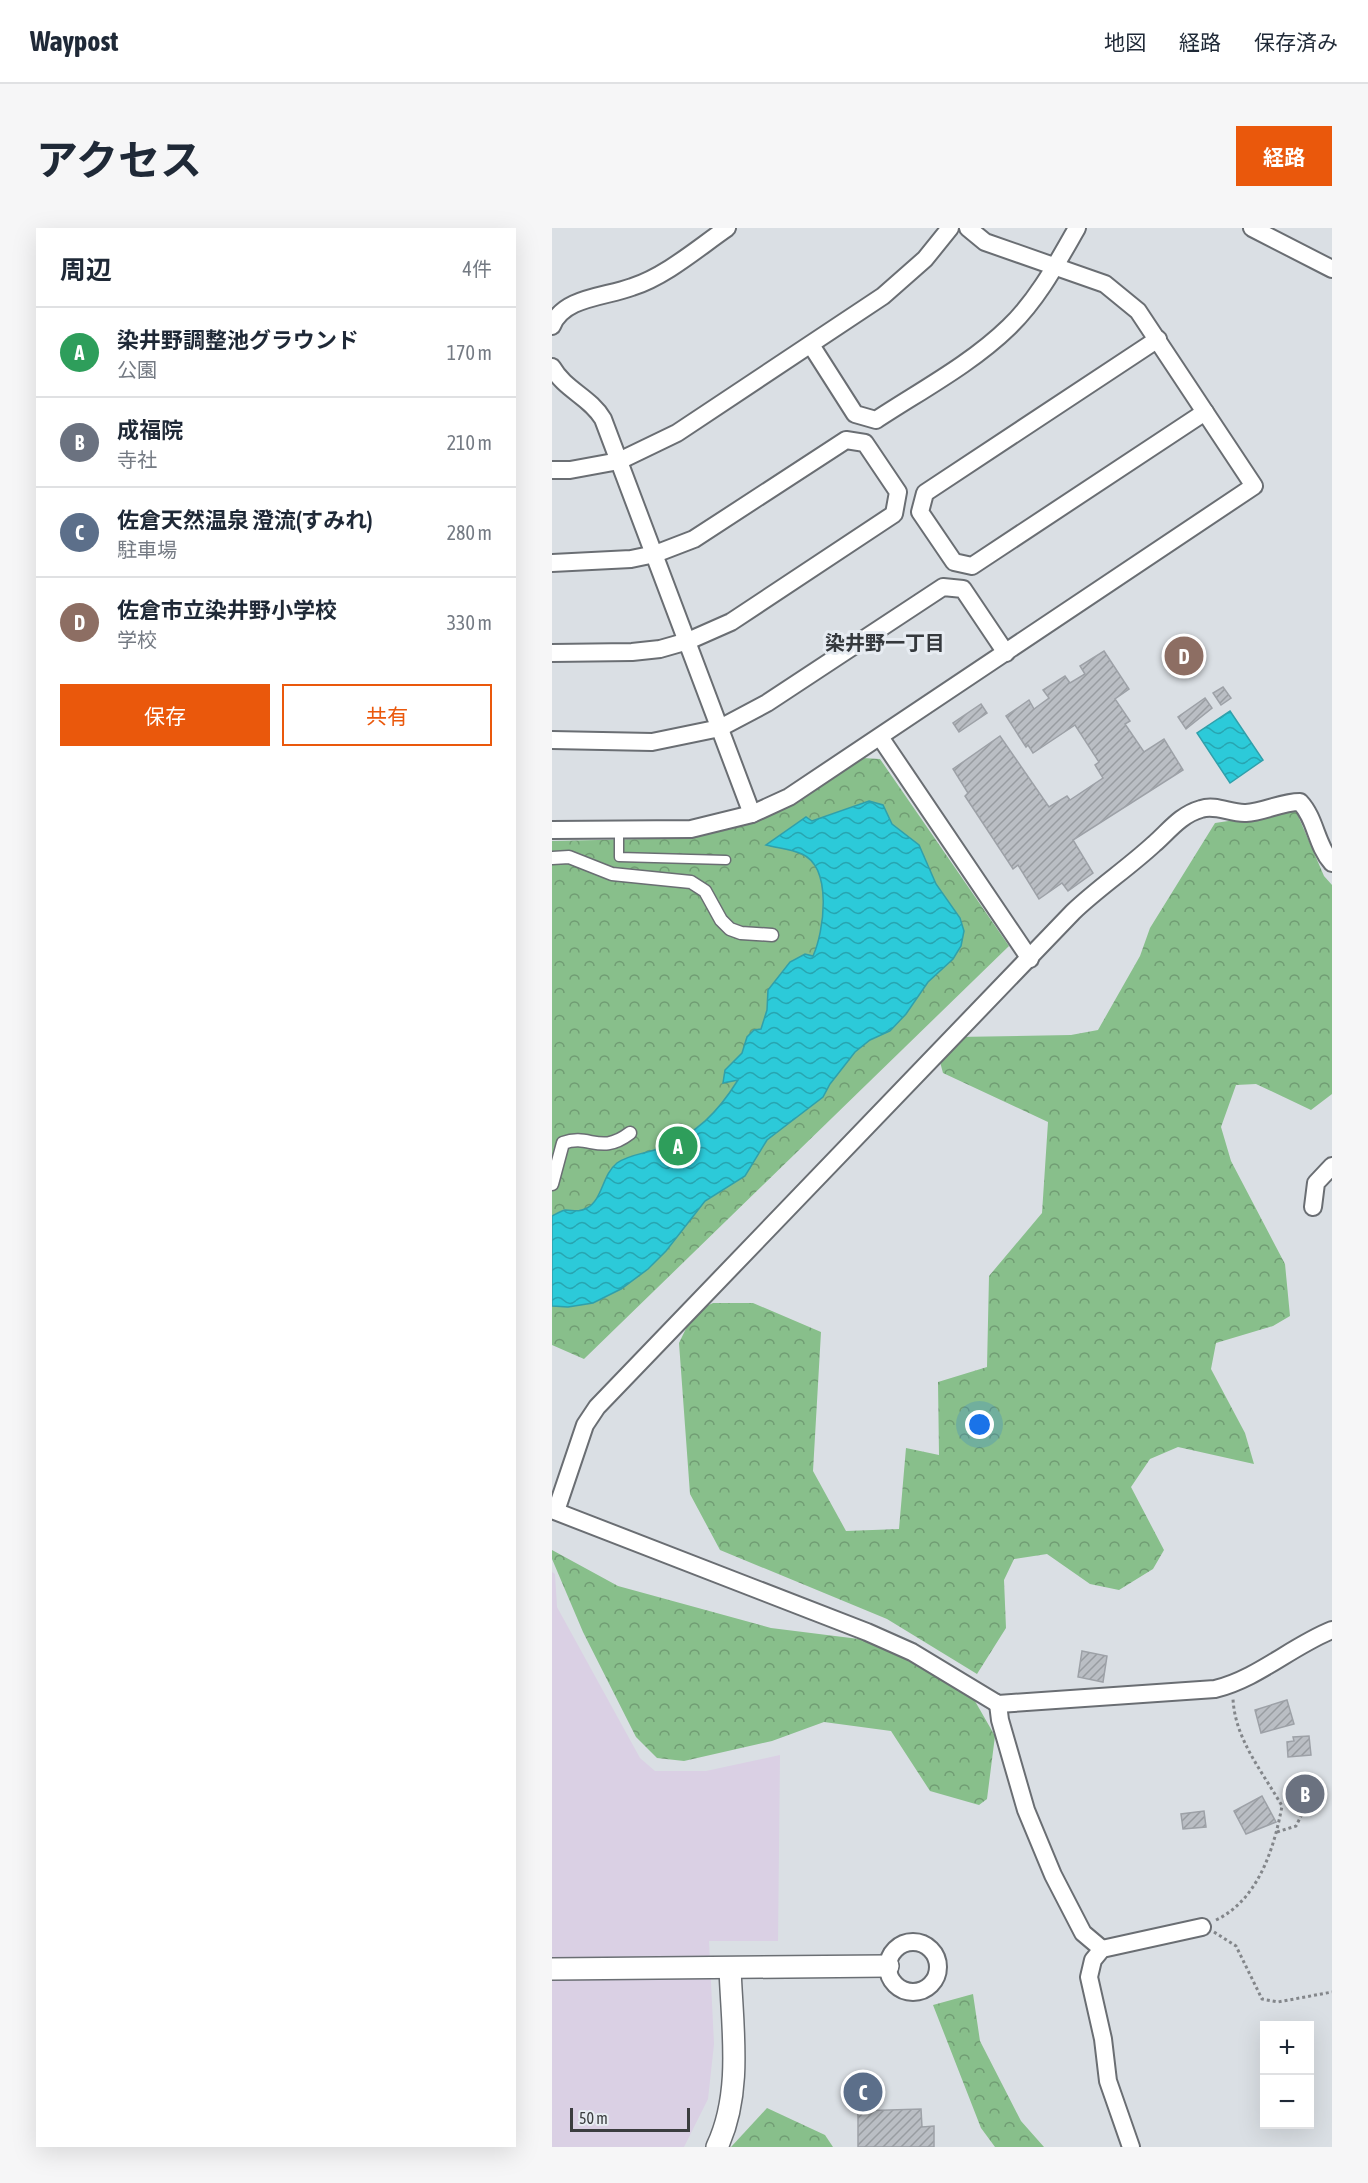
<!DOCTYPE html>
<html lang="ja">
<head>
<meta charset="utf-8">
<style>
  body { margin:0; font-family:"Asap Condensed","Noto Sans JP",sans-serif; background:#f6f6f7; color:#1f2937 }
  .controls { position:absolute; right:18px; bottom:18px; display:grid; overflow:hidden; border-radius:0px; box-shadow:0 6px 24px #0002 }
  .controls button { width:54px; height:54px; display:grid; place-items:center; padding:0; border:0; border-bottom:2px solid #e0e1e3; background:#fff; color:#1f2937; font:30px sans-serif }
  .scale { position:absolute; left:18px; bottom:15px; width:120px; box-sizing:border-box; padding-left:6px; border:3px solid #3b3d3f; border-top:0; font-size:16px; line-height:21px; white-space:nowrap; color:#3b3d3f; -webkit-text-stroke:4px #e7ecf2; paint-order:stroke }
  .you { position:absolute; left:428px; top:1197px; width:21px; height:21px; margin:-15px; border:4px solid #fff; border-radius:50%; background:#1a73e8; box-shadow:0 0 0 9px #1a73e833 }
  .badge { display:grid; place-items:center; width:39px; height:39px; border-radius:50%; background:#ea580c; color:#fff; font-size:20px; font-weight:700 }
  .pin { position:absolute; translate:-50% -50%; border:3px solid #fff; box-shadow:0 2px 6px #0006 }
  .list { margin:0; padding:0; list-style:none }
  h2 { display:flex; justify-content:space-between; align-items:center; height:78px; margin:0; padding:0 24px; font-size:26px }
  h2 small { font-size:20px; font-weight:400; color:#747a83 }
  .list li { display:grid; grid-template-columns:39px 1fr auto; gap:18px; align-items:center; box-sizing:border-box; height:90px; padding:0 24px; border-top:2px solid #e0e1e3 }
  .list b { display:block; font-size:22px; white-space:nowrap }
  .list p { margin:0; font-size:20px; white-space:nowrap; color:#747a83 }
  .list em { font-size:20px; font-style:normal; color:#747a83 }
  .actions { display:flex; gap:12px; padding:18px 24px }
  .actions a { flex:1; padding:14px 0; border:2px solid #ea580c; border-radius:0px; text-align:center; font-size:21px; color:#ea580c }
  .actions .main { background:#ea580c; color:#fff }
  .map { position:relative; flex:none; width:780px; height:1919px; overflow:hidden; border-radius:0px }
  header { display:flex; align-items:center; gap:36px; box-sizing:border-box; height:84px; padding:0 30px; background:#fff; border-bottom:2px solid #e0e1e3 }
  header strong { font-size:28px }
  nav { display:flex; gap:33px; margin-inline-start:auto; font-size:21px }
  .intro { display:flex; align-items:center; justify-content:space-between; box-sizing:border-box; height:144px; padding:0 36px }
  h1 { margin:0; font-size:42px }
  .button { padding:15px 27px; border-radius:0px; background:#ea580c; color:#fff; font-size:21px; font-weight:700 }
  main { display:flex; gap:36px; padding:0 36px }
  aside { flex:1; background:#fff; border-radius:0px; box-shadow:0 6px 24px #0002 }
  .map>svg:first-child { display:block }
  .commercial { fill:#dad0e4 }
  .forest { fill:url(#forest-crowns) }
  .water { fill:url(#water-waves); stroke:#30a0ab; stroke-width:1.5 }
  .building { fill:url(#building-hatch); stroke:#9da1a7; stroke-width:1.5 }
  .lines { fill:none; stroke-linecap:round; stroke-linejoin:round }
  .service-casing { stroke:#6a6e73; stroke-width:11 }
  .pedestrian-casing { stroke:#6a6e73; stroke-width:15 }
  .minor-casing { stroke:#6a6e73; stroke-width:20 }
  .tertiary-casing { stroke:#6a6e73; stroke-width:24 }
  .path { stroke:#83868a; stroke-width:3; stroke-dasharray:3 3; stroke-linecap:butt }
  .service { stroke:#fff; stroke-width:8 }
  .pedestrian { stroke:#fff; stroke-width:12 }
  .minor { stroke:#fff; stroke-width:16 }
  .tertiary { stroke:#fff; stroke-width:21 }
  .labels { text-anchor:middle; stroke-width:6; stroke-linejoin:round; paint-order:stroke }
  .neighbourhood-label { font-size:20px; font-weight:bold; fill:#35393d; stroke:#e7ecf2 }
</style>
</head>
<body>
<header>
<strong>Waypost</strong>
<nav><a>地図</a><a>経路</a><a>保存済み</a></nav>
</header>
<div class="intro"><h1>アクセス</h1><a class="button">経路</a></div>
<main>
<aside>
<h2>周辺<small>4件</small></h2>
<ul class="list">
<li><span class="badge" style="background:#2e9e5b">A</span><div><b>染井野調整池グラウンド</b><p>公園</p></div><em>170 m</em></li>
<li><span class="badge" style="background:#6b7280">B</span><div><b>成福院</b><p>寺社</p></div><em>210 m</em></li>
<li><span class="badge" style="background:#5c6f8a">C</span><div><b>佐倉天然温泉 澄流(すみれ)</b><p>駐車場</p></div><em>280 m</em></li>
<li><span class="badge" style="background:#8d6e63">D</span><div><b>佐倉市立染井野小学校</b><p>学校</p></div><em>330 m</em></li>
</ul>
<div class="actions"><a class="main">保存</a><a>共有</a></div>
</aside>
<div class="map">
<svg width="780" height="1919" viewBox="0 0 780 1919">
  <defs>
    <pattern id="forest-crowns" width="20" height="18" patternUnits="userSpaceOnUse" patternTransform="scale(1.5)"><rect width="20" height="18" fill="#88bf8b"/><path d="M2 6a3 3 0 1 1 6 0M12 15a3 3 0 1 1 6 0" fill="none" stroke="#709c73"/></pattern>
    <pattern id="water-waves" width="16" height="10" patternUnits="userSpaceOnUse" patternTransform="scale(1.5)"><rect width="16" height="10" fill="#2ccad9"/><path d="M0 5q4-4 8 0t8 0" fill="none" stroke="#27a5b1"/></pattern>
    <pattern id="building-hatch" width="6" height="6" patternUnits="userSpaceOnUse" patternTransform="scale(1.5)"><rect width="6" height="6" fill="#babec4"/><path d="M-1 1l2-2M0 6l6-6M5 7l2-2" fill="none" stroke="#989ca1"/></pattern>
  </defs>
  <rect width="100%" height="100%" fill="#dadfe4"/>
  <polygon class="commercial" points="0,1344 3,1346 5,1379 88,1530 103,1543 154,1543 228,1527 226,1713 157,1713 162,1816 156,1871 132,1919 0,1919"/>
  <g class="forest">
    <polygon points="311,530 328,531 457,718 32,1131 0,1117 0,613 138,610 209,591"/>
    <polygon points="744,583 772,648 780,657 780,866 759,882 704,856 684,857 669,899 679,933 733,1036 738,1088 721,1098 664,1115 659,1141 693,1205 702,1236 626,1219 598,1231 579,1259 612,1322 601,1341 567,1362 538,1356 495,1326 462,1331 452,1352 454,1400 425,1446 335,1391 168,1322 138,1266 127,1115 142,1084 161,1075 201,1075 269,1104 261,1243 294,1303 347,1301 354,1220 387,1227 386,1154 435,1139 437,1048 490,985 496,894 391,845 388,834 404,809 519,807 546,802 588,728 598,700 663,595"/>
    <polygon points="0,1322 66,1358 219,1400 323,1413 404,1440 443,1508 435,1571 427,1577 378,1563 339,1503 272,1494 220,1513 132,1533 105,1530 84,1509 31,1404 0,1331"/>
    <polygon points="421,1766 428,1813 469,1893 492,1919 443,1919 429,1900 381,1777"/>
    <polygon points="215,1880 273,1907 281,1919 179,1919"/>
  </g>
  <g class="water">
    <polygon points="678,483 711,532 678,555 645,505"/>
    <path d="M317,573L331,577L340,596L367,617L384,656L408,690L412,703L409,718L401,731L376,754L354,786L338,803L318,812L303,824L278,856L271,869L215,912L193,948L153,973L114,1023L96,1041L69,1061L41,1075L16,1079L0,1078V988C4,986 9,983 13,982C21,982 26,985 35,980C51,971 50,947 65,935C78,926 93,926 108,920C144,907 166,884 186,852L171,855L173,842L190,825L195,809L202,802L209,801L215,782L216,762L238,734L253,726L261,728C272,704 281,640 250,626C239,621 225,620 214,617L254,589L260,593Z"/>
  </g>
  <g class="building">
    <polygon points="552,423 577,461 563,471 578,493 573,496 592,524 612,511 631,542 521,612 541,645 516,663 510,655 487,671 466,637 461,641 413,568 416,565 401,541 448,508 497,579 515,568 518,572 551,550 543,537 547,534 523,497 481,525 476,517 474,519 454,488 477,472 482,481 497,470 491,462 513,448 518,455 533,446 528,438"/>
    <polygon points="671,459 679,470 669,477 661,465"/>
    <polygon points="653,470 660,480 634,501 626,489"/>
    <polygon points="429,476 435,485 407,504 401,495"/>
    <polygon points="530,1423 555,1428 551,1454 526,1449"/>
    <polygon points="735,1472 742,1496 709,1505 703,1482"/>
    <polygon points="757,1508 759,1527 736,1529 735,1514 742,1513 741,1509"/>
    <polygon points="748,1553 767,1558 766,1576 758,1576 758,1580 746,1580 746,1575 738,1575 739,1556 748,1557"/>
    <polygon points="710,1568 724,1594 694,1606 682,1583"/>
    <polygon points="652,1583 654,1599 631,1601 629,1586"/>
    <polygon points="369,1881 370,1899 382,1898 382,1919 306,1919 306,1883"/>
  </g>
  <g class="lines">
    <defs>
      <polyline id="service" points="67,601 67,629 174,632"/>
      <g id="pedestrian">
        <polyline points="0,630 17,629 60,646 139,654 153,663 169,692 178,701 189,705 220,707"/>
        <path d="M0,956L11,915C38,905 48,928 78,905"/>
      </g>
      <g id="minor">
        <polyline points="700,0 780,41"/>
        <path d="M0,98C11,69 54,69 80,59C114,48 146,20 175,0"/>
        <polyline points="606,111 373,265 368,284 402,334 420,338 653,184"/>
        <path d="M259,117L303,186L324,192C368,163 419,136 457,99C486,71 505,35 525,0"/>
        <path d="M0,139C13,162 38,169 51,191L200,586"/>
        <polyline points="0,242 18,242 67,233 125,205 331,68 373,31 398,0"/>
        <polyline points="0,335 79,331 103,326 142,311 294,212 313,215 346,264 342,286 179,394 136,413 108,421 80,424 0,425"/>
        <polyline points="328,509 478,731"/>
        <polyline points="0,512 100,514 168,500 215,475 391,359 411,361 454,425"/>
        <polyline points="0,602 139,601 200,586 237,569 702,258 586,83 553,56 433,14 416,0"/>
        <polyline points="761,979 764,955 780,938"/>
        <path d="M0,1282L315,1404L360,1424L446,1476L663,1461C705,1451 740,1418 780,1402"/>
        <path d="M4,1283L33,1197L45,1179L521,684C546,660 576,640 602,616C617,603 628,587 649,581C664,576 679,586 694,585C712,584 729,574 748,574C764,591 764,617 780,635"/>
        <polyline points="446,1476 448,1492 474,1582 501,1647 531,1705 550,1721"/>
        <circle cx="361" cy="1739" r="25"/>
        <polyline points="579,1919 556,1853 551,1811 537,1749 541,1732 550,1721 650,1699"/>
      </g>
      <g id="tertiary">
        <polyline points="0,1741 336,1738"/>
        <path d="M165,1919C191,1864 180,1799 178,1740"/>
      </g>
    </defs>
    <use href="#service" class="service-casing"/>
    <use href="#pedestrian" class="pedestrian-casing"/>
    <use href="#minor" class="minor-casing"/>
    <use href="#tertiary" class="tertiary-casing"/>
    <g class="path">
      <polyline points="725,1604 744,1598 752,1582"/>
      <path d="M664,1692C706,1672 722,1621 730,1578C710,1543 683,1511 681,1471"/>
      <polyline points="662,1704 684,1718 710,1771 726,1774 780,1764"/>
    </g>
    <use href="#service" class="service"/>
    <use href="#pedestrian" class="pedestrian"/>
    <use href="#minor" class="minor"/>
    <use href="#tertiary" class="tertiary"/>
  </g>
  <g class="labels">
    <g class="neighbourhood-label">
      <text x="333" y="422">染井野一丁目</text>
    </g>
  </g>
</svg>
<div class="controls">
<button>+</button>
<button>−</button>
</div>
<div class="scale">50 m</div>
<div class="you"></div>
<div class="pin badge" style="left:126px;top:918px;background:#2e9e5b">A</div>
<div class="pin badge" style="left:753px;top:1566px;background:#6b7280">B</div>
<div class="pin badge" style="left:311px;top:1864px;background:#5c6f8a">C</div>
<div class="pin badge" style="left:632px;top:428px;background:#8d6e63">D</div>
</div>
</main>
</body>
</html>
